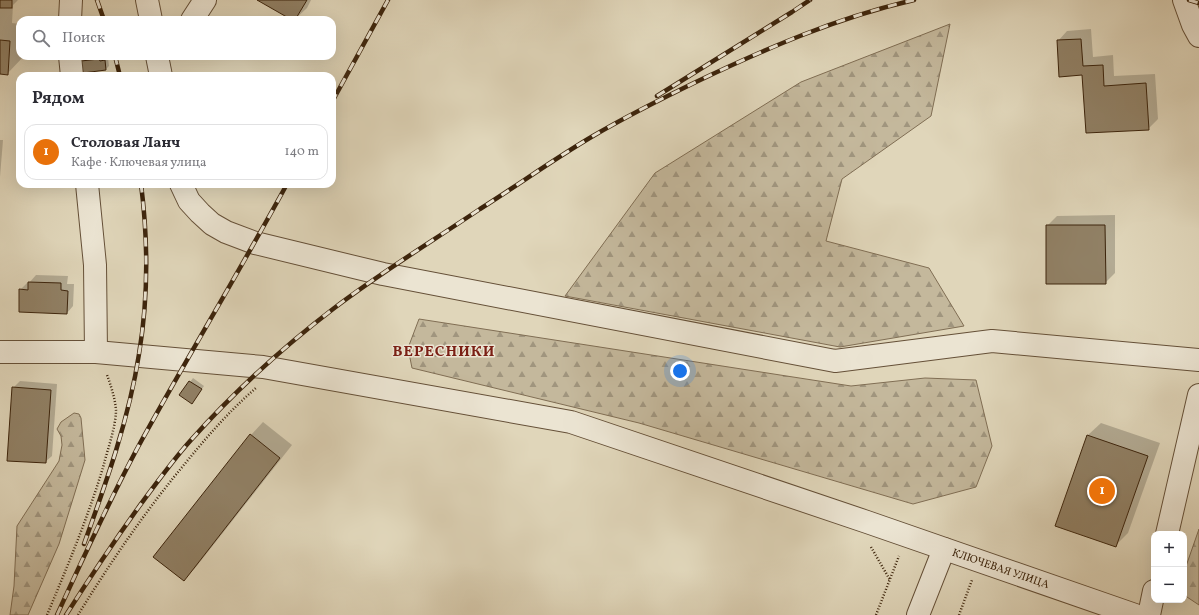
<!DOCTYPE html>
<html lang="ru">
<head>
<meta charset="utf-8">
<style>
  body { margin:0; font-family:Vollkorn,serif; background:#f2f2f3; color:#2b2b33 }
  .controls { position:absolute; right:12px; bottom:12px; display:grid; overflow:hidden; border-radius:8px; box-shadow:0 4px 16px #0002 }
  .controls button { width:36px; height:36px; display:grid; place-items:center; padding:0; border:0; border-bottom:1px solid #e1e1e2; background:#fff; color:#2b2b33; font:20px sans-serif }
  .you { position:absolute; left:680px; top:371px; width:14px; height:14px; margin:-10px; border:3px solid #fff; border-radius:50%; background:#1a73e8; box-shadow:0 0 0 6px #1a73e833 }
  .badge { display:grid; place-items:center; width:26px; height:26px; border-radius:50%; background:#d93025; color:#fff; font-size:13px; font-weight:700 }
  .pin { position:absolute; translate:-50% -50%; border:2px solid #fff; box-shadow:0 1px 4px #0006 }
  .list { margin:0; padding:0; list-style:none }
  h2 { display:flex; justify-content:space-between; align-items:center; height:52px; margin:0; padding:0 16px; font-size:17px }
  h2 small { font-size:13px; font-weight:400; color:#7c7c81 }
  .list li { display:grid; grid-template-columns:26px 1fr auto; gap:12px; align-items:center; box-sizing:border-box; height:56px; margin:0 8px 8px; padding:0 8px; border:1px solid #e1e1e2; border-radius:12px }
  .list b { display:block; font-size:15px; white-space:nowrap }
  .list p { margin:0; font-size:13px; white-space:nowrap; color:#7c7c81 }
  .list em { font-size:13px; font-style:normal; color:#7c7c81 }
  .icon { flex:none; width:22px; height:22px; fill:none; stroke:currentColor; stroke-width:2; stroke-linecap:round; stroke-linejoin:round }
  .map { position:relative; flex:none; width:1199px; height:615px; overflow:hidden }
  .search { position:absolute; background:#fff; box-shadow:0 4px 16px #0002; left:16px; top:16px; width:320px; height:44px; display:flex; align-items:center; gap:10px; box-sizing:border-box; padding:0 14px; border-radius:12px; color:#7c7c81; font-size:15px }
  .panel { position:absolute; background:#fff; box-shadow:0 4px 16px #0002; left:16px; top:72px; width:320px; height:116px; border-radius:12px }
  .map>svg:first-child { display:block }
  .forest { fill:url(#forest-firs); stroke:#806e54 }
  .shadow { fill:#0003 }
  .building { fill:#918166; stroke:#3c240c }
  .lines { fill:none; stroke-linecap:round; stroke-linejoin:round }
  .minor-casing { stroke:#655038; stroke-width:24 }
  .path { stroke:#3c240c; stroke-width:2.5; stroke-dasharray:1 2; stroke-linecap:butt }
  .minor { stroke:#ebe4d2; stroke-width:22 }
  .rail-casing { stroke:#3c240c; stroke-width:4.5 }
  .rail { stroke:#ebe4d2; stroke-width:3; stroke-dasharray:9; stroke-linecap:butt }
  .labels { text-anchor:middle; stroke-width:3; stroke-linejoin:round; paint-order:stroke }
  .street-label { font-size:11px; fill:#3c240c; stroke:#ebe4d2 }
  .district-label { font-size:15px; font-weight:bold; letter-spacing:1px; fill:#7a1f14; stroke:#ebe4d2 }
</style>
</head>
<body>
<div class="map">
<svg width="1199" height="615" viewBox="0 0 1199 615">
  <defs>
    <pattern id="forest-firs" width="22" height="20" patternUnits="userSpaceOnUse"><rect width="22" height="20" fill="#c4b89c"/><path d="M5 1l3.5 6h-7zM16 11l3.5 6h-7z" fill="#a0957e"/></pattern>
  </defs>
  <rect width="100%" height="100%" fill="#e0d6ba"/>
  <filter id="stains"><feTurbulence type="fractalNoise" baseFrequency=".005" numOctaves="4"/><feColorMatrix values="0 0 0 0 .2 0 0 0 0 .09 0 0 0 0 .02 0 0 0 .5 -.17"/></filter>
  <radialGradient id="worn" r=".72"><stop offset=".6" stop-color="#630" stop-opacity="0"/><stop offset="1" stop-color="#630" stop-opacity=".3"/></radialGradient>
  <g class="forest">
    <polygon points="950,24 931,116 842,179 826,241 929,268 964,326 840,347 565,296 655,173 801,82"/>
    <polygon points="419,319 851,386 925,378 976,380 992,446 976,487 913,504 639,423 412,368 408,348"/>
    <polygon points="74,413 79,414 81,418 85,460 59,544 28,615 10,615 14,586 17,526 59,461 62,445 61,436 57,429 61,422"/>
    <polygon points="1199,529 1199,605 1184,595 1184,572"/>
  </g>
  <g class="shadow">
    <polygon points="0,0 18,0 13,5 12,23 20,24 20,56 24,56 7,74 0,73"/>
    <polygon points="259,0 311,0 307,8 294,20"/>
    <polygon points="1091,29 1093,57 1113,55 1114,76 1155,74 1158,119 1148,129 1083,74 1058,41 1067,31"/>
    <polygon points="102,56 103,58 108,58 109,66 106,69 82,62 85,59"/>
    <polygon points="0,140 3,140 0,177"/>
    <polygon points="1115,215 1115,273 1105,283 1047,226 1057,216"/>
    <polygon points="36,275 68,276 67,284 74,284 73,306 67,313 20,290 27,283 29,283"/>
    <polygon points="193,378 204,386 195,399 181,395"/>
    <polygon points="20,381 57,384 52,456 45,462 13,388"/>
    <polygon points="263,422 292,445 196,567 184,580 251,435"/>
    <polygon points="1101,423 1160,443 1128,533 1115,546 1057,525 1088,435"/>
  </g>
  <g class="building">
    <rect x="0" y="0" width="12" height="8"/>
    <polygon points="257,0 307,0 295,20 292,20"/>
    <polygon points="1081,39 1083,66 1103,65 1104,86 1146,83 1149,130 1086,133 1082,75 1059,77 1057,40"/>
    <polygon points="0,40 10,41 8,75 0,74"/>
    <polygon points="99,59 100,61 105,60 106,70 83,73 81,61"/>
    <polygon points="1046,225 1105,225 1106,284 1046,284"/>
    <polygon points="28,282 61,283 61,290 68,291 67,314 19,312 19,289 28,290"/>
    <polygon points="189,381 202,389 192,404 179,395"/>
    <polygon points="12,387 51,390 46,463 7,461"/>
    <polygon points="250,434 280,458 184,581 153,557"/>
    <polygon points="1087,435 1148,456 1116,547 1055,526"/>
  </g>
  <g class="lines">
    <defs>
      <g id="minor">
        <polyline points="147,0 151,20"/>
        <polyline points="1184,0 1193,25 1199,36"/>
        <polyline points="70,20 71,0"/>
        <polyline points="192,20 205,0"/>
        <polyline points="70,56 72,76"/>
        <polyline points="157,56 161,76"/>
        <polyline points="87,184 95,265 96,352"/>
        <polyline points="181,184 189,201 200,213 212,224 226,232 255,243 383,274 835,361 992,341 1199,360"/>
        <polyline points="0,352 96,352 263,367 571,422 867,522 1135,615"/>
        <polyline points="1167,534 1199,395"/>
        <polyline points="918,615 944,549"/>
        <polyline points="1149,615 1154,591"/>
      </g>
    </defs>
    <use href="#minor" class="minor-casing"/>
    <g class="path">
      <polyline points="871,547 890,580"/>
      <path d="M47,615C68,565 89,515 104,464C108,448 116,426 116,410C115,398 111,386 107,375"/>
      <path d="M78,615C110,563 144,513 183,466C206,438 229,411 256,388"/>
      <polyline points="876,615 899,556"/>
      <polyline points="959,615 972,580"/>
    </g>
    <use href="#minor" class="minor"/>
    <defs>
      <g id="rail">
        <polyline points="97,0 104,20"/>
        <polyline points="1189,0 1199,3"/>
        <polyline points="115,56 120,76"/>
        <polyline points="657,96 792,12 810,0"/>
        <polyline points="332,102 388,0"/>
        <path d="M84,544C106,483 129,419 139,354C148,300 148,239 141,184"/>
        <path d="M57,615C83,558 109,501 138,447C187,358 239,272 287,184"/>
        <path d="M66,615C89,579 113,543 138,508C155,485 172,461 191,440C234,392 282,348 333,309C380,273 431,242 480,209C518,185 554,159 593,136C627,116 663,98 698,81C767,48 839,17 914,0"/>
      </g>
    </defs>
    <use href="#rail" class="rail-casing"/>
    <use href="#rail" class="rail"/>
  </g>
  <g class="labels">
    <g class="street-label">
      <text transform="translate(1001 568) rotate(19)" y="4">КЛЮЧЕВАЯ УЛИЦА</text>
    </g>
    <g class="district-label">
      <text x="444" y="356">ВЕРЕСНИКИ</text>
    </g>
  </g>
  <rect width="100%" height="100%" filter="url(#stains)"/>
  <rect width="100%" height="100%" fill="url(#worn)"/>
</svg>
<div class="controls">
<button>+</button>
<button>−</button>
</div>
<div class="you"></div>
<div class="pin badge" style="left:1102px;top:491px;background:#e8710a">1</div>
<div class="search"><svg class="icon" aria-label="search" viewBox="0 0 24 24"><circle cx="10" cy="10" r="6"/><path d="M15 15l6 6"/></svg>Поиск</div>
<section class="panel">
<h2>Рядом<small></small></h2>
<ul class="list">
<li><span class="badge" style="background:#e8710a">1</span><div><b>Столовая Ланч</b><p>Кафе · Ключевая улица</p></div><em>140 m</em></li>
</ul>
</section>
</div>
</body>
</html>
